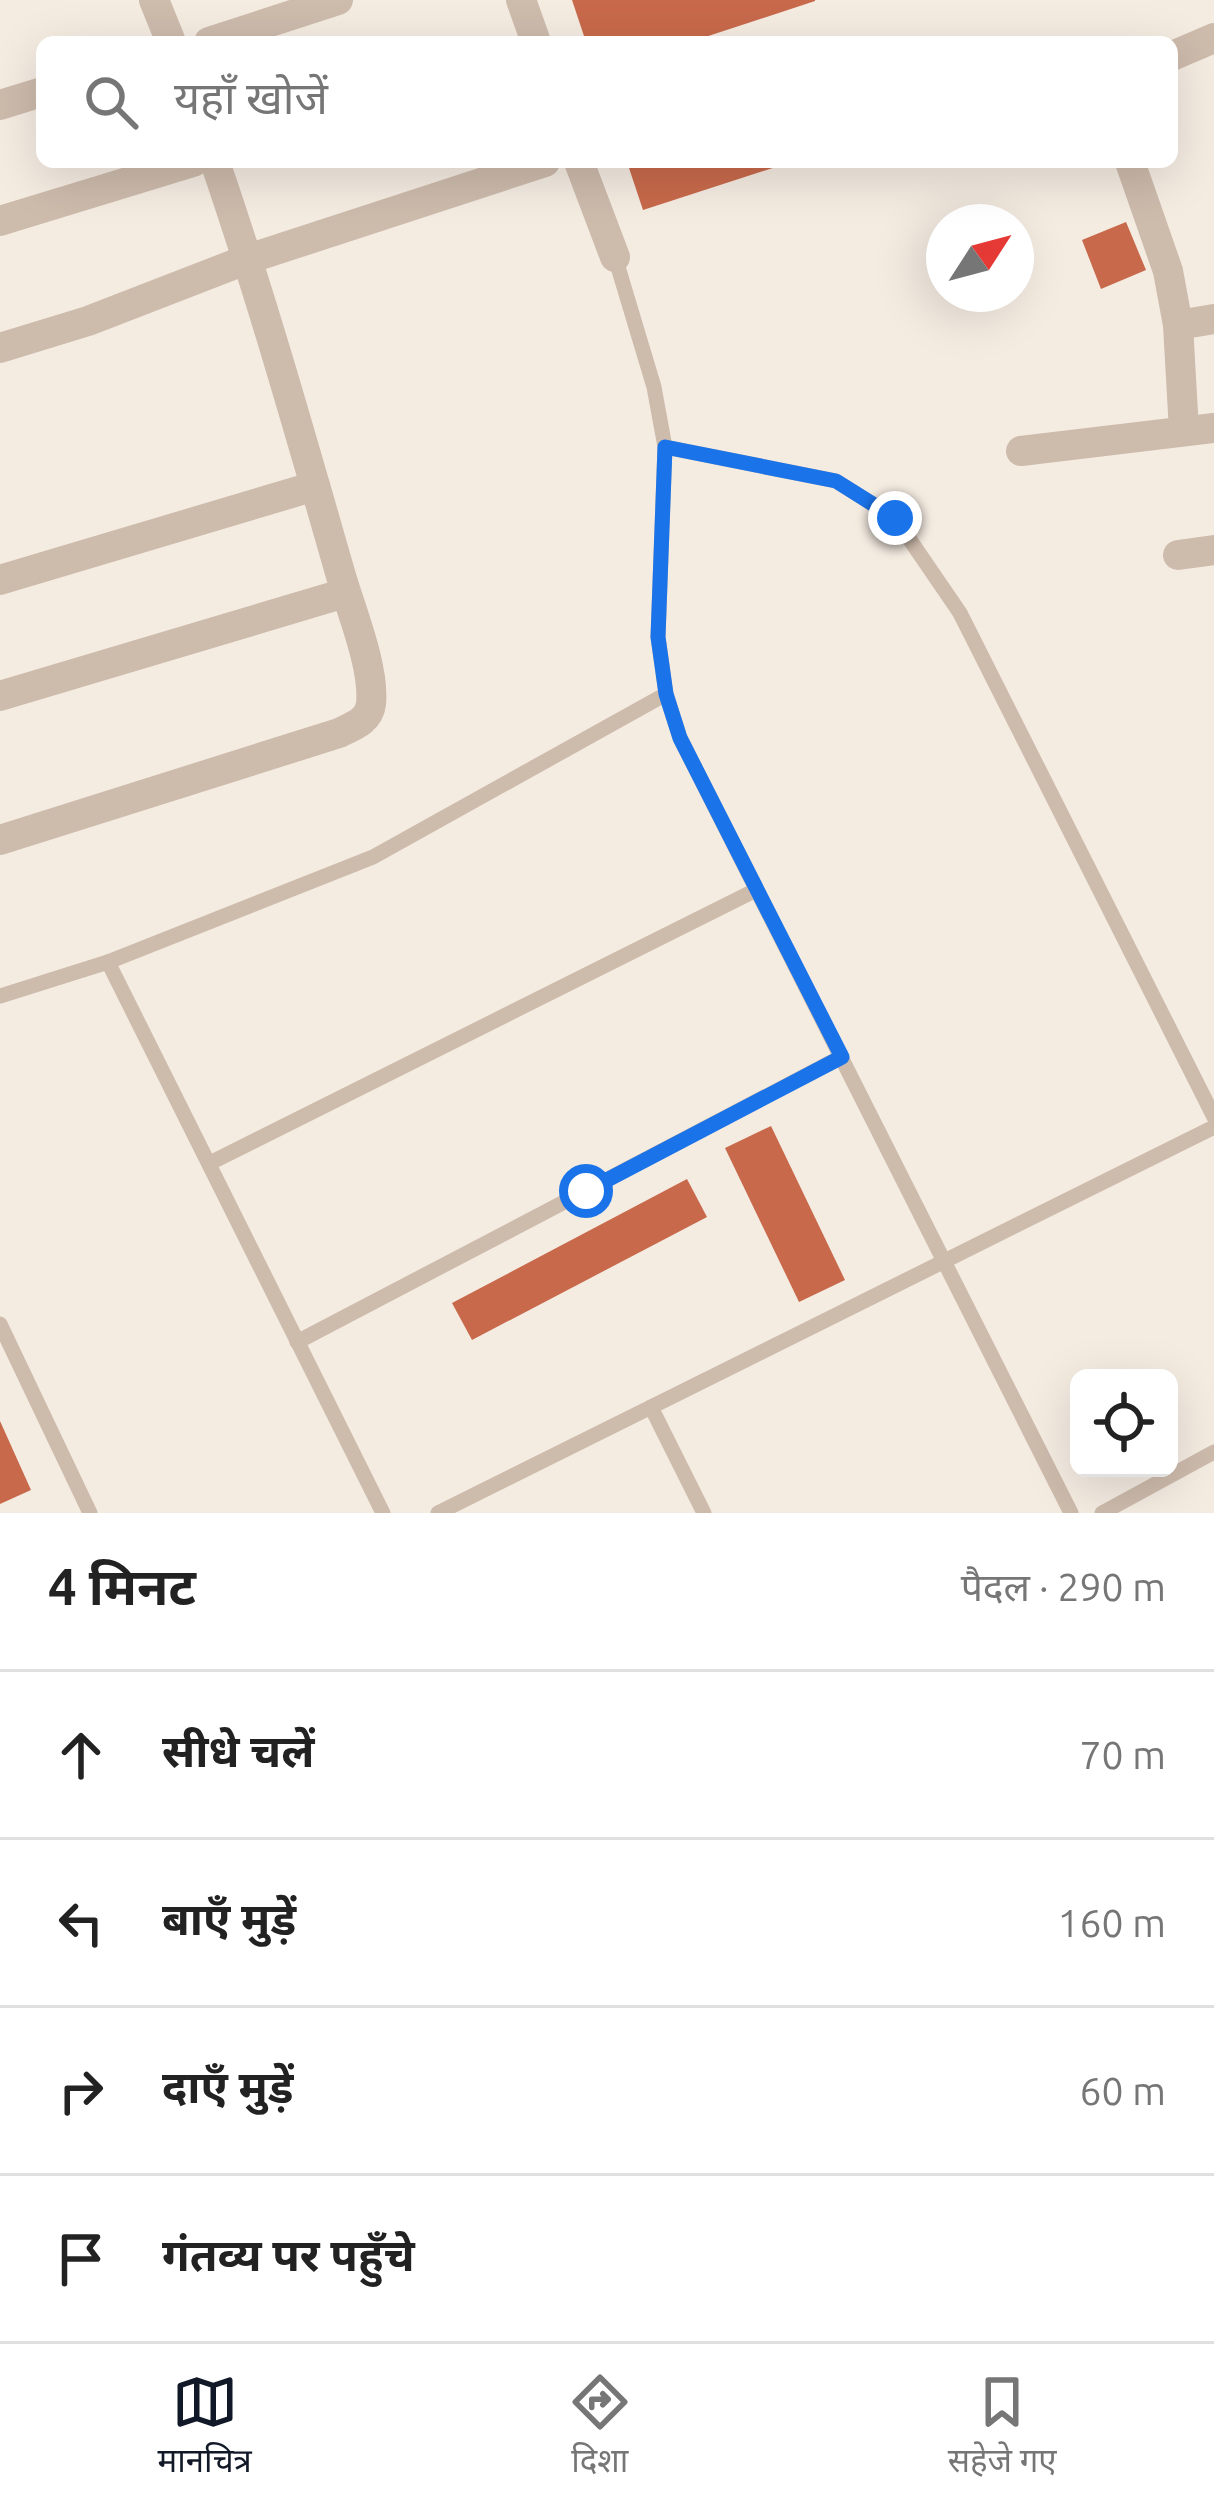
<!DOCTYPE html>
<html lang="hi">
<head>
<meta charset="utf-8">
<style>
  body { margin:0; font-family:Ubuntu,"Noto Sans Devanagari",sans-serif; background:#f2f2f2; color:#222 }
  .controls { position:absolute; right:36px; bottom:36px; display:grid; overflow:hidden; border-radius:18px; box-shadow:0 12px 48px #0002 }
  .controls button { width:108px; height:108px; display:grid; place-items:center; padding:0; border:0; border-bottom:3px solid #e0e0e0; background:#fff; color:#222; font:60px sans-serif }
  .compass { position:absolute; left:926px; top:204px; width:108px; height:108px; border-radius:50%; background:#fff; box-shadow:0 12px 48px #0002; rotate:54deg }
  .stop { position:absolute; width:36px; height:36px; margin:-27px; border:9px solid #1a73e8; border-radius:50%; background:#fff }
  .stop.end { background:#1a73e8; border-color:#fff; box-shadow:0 3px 12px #0008 }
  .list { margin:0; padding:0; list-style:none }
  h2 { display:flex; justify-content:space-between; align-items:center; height:156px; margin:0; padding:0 48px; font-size:51px }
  h2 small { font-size:39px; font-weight:400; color:#767676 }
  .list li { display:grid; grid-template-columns:78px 1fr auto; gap:36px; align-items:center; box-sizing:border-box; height:168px; padding:0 48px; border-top:3px solid #e0e0e0 }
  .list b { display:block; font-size:45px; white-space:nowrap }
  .list em { font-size:39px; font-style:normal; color:#767676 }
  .icon { flex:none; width:66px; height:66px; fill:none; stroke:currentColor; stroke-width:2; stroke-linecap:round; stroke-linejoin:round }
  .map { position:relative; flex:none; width:1214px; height:1513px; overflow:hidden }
  .search { position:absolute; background:#fff; box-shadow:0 12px 48px #0002; left:36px; right:36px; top:36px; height:132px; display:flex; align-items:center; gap:30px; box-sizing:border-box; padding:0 42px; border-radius:18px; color:#767676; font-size:45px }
  .sheet { height:828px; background:#fff }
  nav { display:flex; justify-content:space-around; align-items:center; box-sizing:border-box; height:168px; border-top:3px solid #e0e0e0; background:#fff; font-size:33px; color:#767676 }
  nav a { display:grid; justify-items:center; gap:6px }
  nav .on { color:#111827 }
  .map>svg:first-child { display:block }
  .building { fill:#c8694b }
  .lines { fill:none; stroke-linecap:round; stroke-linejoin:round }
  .lane { stroke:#cdbbac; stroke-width:15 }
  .street { stroke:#cdbbac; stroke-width:30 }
  .route { stroke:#1a73e8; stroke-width:15 }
</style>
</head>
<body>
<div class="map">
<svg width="1214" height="1513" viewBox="0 0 1214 1513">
  <rect width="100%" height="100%" fill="#f4ebe1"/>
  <g class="building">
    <polygon points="572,0 815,0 815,1 690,42 586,42"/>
    <polygon points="627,162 788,162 788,163 643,210"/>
    <polygon points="1126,222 1146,270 1101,289 1082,240"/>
    <polygon points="771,1126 845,1280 799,1302 725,1148"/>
    <polygon points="687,1179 707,1217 472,1340 452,1303"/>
    <polygon points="0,1421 31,1490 0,1504"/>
  </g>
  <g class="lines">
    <g class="lane">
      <polyline points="615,257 654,387 665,447 658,637 666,694 680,738 1071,1513"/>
      <polyline points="665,447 836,481 895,518 960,613 1214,1117"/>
      <polyline points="108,962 383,1513"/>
      <polyline points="0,996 108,962 373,857 666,694"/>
      <polyline points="210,1163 756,890"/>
      <polyline points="0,1324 90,1513"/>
      <polyline points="297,1342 841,1057"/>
      <polyline points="651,1407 704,1513"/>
      <polyline points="438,1513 1214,1127"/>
      <polyline points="1102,1513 1214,1452"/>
    </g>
    <g class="street">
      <polyline points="154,0 171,42"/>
      <polyline points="521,0 536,42"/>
      <polyline points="209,42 338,0"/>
      <polyline points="1172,56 1214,38"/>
      <polyline points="0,105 42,92"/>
      <polyline points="579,162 615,257"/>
      <polyline points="1130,162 1168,271 1178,325 1184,431"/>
      <polyline points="0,221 193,162"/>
      <polyline points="1178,325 1214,319"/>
      <polyline points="0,348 88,321 248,259 545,162"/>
      <polyline points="1021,451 1214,428"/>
      <polyline points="1178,555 1214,550"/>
      <polyline points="0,580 315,486"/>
      <polyline points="0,696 345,593"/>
      <path d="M0,840L339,733C353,726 369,721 371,704C375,666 349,606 339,569C300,433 261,296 215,162"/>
    </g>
  </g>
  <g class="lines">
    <polyline class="route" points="586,1191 842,1057 680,738 666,694 658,637 665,447 836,481 895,518"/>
  </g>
</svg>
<div class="controls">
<button><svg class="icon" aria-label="locate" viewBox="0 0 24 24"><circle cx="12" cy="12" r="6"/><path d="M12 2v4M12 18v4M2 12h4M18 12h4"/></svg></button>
</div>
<svg class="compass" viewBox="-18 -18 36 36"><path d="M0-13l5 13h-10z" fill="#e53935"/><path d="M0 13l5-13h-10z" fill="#767676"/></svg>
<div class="stop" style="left:586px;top:1191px"></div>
<div class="stop end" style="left:895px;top:518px"></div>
<div class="search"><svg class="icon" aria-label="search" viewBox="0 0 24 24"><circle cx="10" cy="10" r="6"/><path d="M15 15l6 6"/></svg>यहाँ खोजें</div>
</div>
<section class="sheet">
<h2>4 मिनट<small>पैदल · 290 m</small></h2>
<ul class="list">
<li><svg class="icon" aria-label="ahead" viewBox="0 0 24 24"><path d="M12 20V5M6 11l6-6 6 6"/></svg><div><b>सीधे चलें</b></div><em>70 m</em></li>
<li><svg class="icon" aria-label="left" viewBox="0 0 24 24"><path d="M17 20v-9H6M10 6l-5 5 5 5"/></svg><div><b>बाएँ मुड़ें</b></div><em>160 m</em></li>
<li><svg class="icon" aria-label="right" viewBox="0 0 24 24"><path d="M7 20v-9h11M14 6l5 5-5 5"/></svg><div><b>दाएँ मुड़ें</b></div><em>60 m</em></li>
<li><svg class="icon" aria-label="arrive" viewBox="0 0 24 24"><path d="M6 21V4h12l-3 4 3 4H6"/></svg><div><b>गंतव्य पर पहुँचे</b></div></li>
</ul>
</section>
<nav>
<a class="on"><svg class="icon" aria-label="map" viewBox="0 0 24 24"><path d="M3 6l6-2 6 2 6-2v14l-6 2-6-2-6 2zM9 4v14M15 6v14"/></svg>मानचित्र</a>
<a><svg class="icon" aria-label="directions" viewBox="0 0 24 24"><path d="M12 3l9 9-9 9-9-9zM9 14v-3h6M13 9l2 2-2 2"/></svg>दिशा</a>
<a><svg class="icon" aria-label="saved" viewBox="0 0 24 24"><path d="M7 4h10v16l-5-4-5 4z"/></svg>सहेजे गए</a>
</nav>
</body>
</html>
